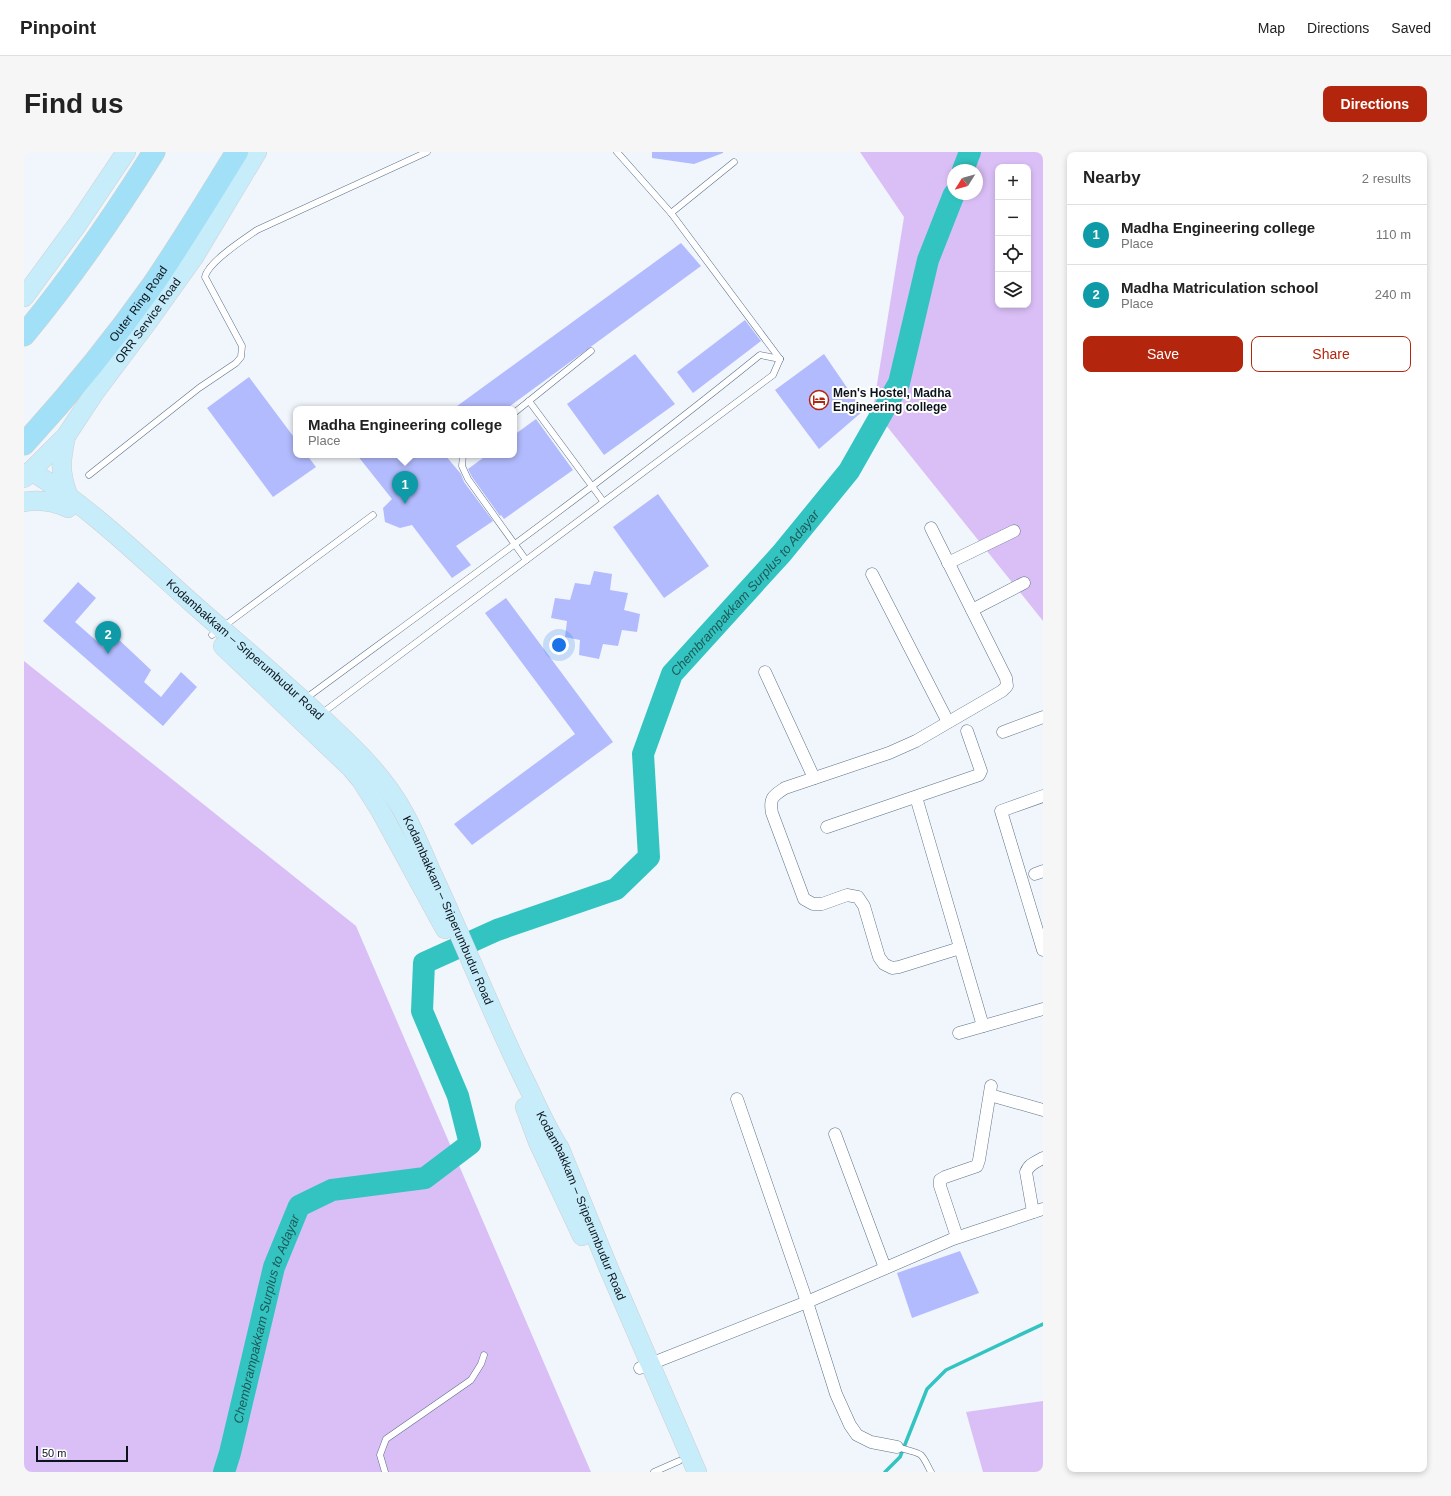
<!DOCTYPE html>
<html lang="en">
<head>
<meta charset="utf-8">
<style>
  body { margin:0; font-family:Helvetica,sans-serif; background:#f6f6f6; color:#222 }
  .controls { position:absolute; right:12px; top:12px; display:grid; overflow:hidden; border-radius:8px; box-shadow:0 2px 6px #0003 }
  .controls button { width:36px; height:36px; display:grid; place-items:center; padding:0; border:0; border-bottom:1px solid #e0e0e0; background:#fff; color:#222; font:20px sans-serif }
  .compass { position:absolute; left:923px; top:12px; width:36px; height:36px; border-radius:50%; background:#fff; box-shadow:0 2px 6px #0003; rotate:233deg }
  .scale { position:absolute; left:12px; bottom:10px; width:92px; box-sizing:border-box; padding-left:4px; border:2px solid #0b141d; border-top:0; font-size:11px; line-height:14px; white-space:nowrap; color:#0b141d; -webkit-text-stroke:3px #fff; paint-order:stroke }
  .you { position:absolute; left:535px; top:493px; width:14px; height:14px; margin:-10px; border:3px solid #fff; border-radius:50%; background:#1a73e8; box-shadow:0 0 0 6px #1a73e833 }
  .badge { display:grid; place-items:center; width:26px; height:26px; border-radius:50%; background:#b3260d; color:#fff; font-size:13px; font-weight:700 }
  .pin { position:absolute; translate:-50% -33px; filter:drop-shadow(0 1px 2px #0008) }
  .pin::after { content:''; position:absolute; top:21px; width:14px; height:12px; background:inherit; clip-path:polygon(0 0,100% 0,50% 100%) }
  .popup { position:absolute; left:269px; top:254px; width:224px; height:52px; box-sizing:border-box; display:grid; place-content:center; border-radius:8px; background:#fff; filter:drop-shadow(0 1px 3px #0005); font-size:13px; white-space:nowrap; color:#767676 }
  .popup b { font-size:15px; color:#222 }
  .popup::after { content:''; position:absolute; left:50%; top:100%; margin-left:-8px; border:8px solid transparent; border-top-color:#fff }
  .list { margin:0; padding:0; list-style:none }
  h2 { display:flex; justify-content:space-between; align-items:center; height:52px; margin:0; padding:0 16px; font-size:17px }
  h2 small { font-size:13px; font-weight:400; color:#767676 }
  .list li { display:grid; grid-template-columns:26px 1fr auto; gap:12px; align-items:center; box-sizing:border-box; height:60px; padding:0 16px; border-top:1px solid #e0e0e0 }
  .list b { display:block; font-size:15px; white-space:nowrap }
  .list p { margin:0; font-size:13px; white-space:nowrap; color:#767676 }
  .list em { font-size:13px; font-style:normal; color:#767676 }
  .actions { display:flex; gap:8px; padding:12px 16px }
  .actions a { flex:1; padding:9px 0; border:1px solid #b3260d; border-radius:8px; text-align:center; font-size:14px; color:#b3260d }
  .actions .main { background:#b3260d; color:#fff }
  .icon { flex:none; width:22px; height:22px; fill:none; stroke:currentColor; stroke-width:2; stroke-linecap:round; stroke-linejoin:round }
  .map { position:relative; flex:none; width:1019px; height:1320px; overflow:hidden; border-radius:8px }
  header { display:flex; align-items:center; gap:24px; box-sizing:border-box; height:56px; padding:0 20px; background:#fff; border-bottom:1px solid #e0e0e0 }
  header strong { font-size:19px }
  nav { display:flex; gap:22px; margin-inline-start:auto; font-size:14px }
  .intro { display:flex; align-items:center; justify-content:space-between; box-sizing:border-box; height:96px; padding:0 24px }
  h1 { margin:0; font-size:28px }
  .button { padding:10px 18px; border-radius:8px; background:#b3260d; color:#fff; font-size:14px; font-weight:700 }
  main { display:flex; gap:24px; padding:0 24px }
  aside { flex:1; background:#fff; border-radius:8px; box-shadow:0 2px 6px #0003 }
  .map>svg:first-child { display:block }
  .green { fill:#dabff6; fill-rule:evenodd }
  .lines { fill:none; stroke-linecap:round; stroke-linejoin:round }
  .stream { stroke:#33c4c2; stroke-width:3.5 }
  .river { stroke:#33c4c2; stroke-width:22 }
  .building { fill:#b2bbfd }
  .lane-casing { stroke:#5b7189; stroke-width:7 }
  .street-casing { stroke:#5b7189; stroke-width:13 }
  .primary-casing { stroke:#ced0d2; stroke-width:20 }
  .highway-casing { stroke:#ced0d2; stroke-width:23 }
  .lane { stroke:#fff; stroke-width:6 }
  .street { stroke:#fff; stroke-width:12 }
  .primary { stroke:#c7ecfa; stroke-width:19 }
  .highway { stroke:#a1e0f6; stroke-width:22 }
  .labels { text-anchor:middle; stroke-width:4; stroke-linejoin:round; paint-order:stroke }
  .street-label { font-size:12px; fill:#0b141d; stroke:#fff }
  .poi-label { font-size:12px; font-weight:bold; fill:#0b141d; stroke:#fff; text-anchor:start }
  .water-label { font-size:13px; font-style:italic; fill:#1f5957; stroke:#fff }
</style>
</head>
<body>
<header>
<strong>Pinpoint</strong>
<nav><a>Map</a><a>Directions</a><a>Saved</a></nav>
</header>
<div class="intro"><h1>Find us</h1><a class="button">Directions</a></div>
<main>
<div class="map">
<svg width="1019" height="1320" viewBox="0 0 1019 1320">
  <rect width="100%" height="100%" fill="#f1f6fc"/>
  <g class="green">
    <path d="M836,0H1019V469L849,257L880,65ZM974,15H1004V153H974ZM929,18H953V42H929Z"/>
    <polygon points="0,509 332,774 567,1320 0,1320"/>
    <polygon points="1019,1249 1019,1320 959,1320 942,1260"/>
  </g>
  <g class="lines">
    <polyline class="stream" points="861,1320 876,1305 903,1237 922,1218 1019,1172"/>
    <g class="river">
      <polyline points="939,18 946,0"/>
      <path id="s1" d="M200,1320L206,1301L250,1115L275,1054L308,1038L401,1026L446,992L434,944L398,859L400,811L473,778L592,737L625,705L619,602L648,522L758,401L825,319L875,231L904,108L930,42"/>
    </g>
  </g>
  <g class="building">
    <polygon points="628,0 699,0 699,1 670,12 628,6"/>
    <polygon points="657,91 677,114 482,257 429,257"/>
    <polygon points="721,168 737,189 669,241 653,220"/>
    <polygon points="611,202 651,252 580,303 543,252"/>
    <polygon points="800,202 839,259 795,297 751,238"/>
    <polygon points="225,225 272,288 272,303 283,303 292,315 249,345 183,256"/>
    <polygon points="512,267 549,318 480,367 477,363 476,364 448,325 444,317 463,303 490,303 490,283"/>
    <polygon points="333,303 421,303 437,322 440,330 469,369 432,394 447,413 428,426 388,373 376,376 361,370 359,356 368,347"/>
    <polygon points="634,342 685,414 640,446 589,375"/>
    <polygon points="570,419 588,422 586,438 604,441 600,458 616,462 613,480 598,478 594,494 579,492 575,507 555,503 556,488 541,485 543,469 527,466 531,446 546,448 551,431 566,433"/>
    <polygon points="54,430 72,446 51,470 83,498 92,485 127,518 120,530 137,545 157,520 173,535 139,574 19,469"/>
    <polygon points="482,446 589,590 448,693 430,672 551,582 461,461"/>
    <polygon points="936,1099 955,1141 888,1166 873,1121"/>
  </g>
  <g class="lines">
    <defs>
      <g id="lane">
        <polyline points="593,0 647,61"/>
        <polyline points="710,10 647,61 756,207"/>
        <polyline points="505,249 579,349"/>
        <polyline points="490,261 567,199"/>
        <polyline points="439,303 438,314 444,327 502,408"/>
        <path d="M65,323L175,236L212,211L217,205L218,194L181,125C184,110 220,87 233,78L403,0"/>
        <polyline points="188,483 349,363"/>
        <path d="M281,547C434,434 588,323 736,203L756,207"/>
        <polyline points="297,562 749,223 756,207"/>
        <path d="M873,1295C879,1297 894,1300 897,1303C901,1307 904,1315 907,1320"/>
        <polyline points="361,1320 356,1303 362,1287 447,1228 457,1212 460,1203"/>
        <polyline points="630,1320 655,1309"/>
      </g>
      <g id="street">
        <path d="M907,376L982,526L983,534L978,539L892,589L865,601L761,636C749,644 745,646 748,661L780,747L789,752H798L823,743L834,745L840,754L855,805L860,812L868,816L875,815L936,796"/>
        <polyline points="924,411 990,379"/>
        <polyline points="848,422 924,570"/>
        <polyline points="948,458 1000,431"/>
        <polyline points="741,520 790,626"/>
        <polyline points="979,580 1019,565"/>
        <polyline points="1019,644 977,659 1019,798"/>
        <polyline points="892,645 959,874"/>
        <polyline points="803,675 955,623 957,619 943,579"/>
        <polyline points="1011,722 1019,719"/>
        <polyline points="935,881 1019,857"/>
        <polyline points="966,943 1019,958"/>
        <polyline points="713,947 783,1150 812,1242 826,1273 833,1283 847,1290 873,1295"/>
        <polyline points="811,982 861,1116"/>
        <path d="M1009,1060L1002,1020C1005,1012 1012,1010 1019,1006"/>
        <polyline points="933,1085 916,1034 916,1028 921,1025 953,1014 955,1008 967,934"/>
        <polyline points="616,1216 783,1150 929,1087 1019,1057"/>
      </g>
      <g id="primary">
        <polyline points="0,145 53,73 102,0"/>
        <path d="M42,284C37,308 35,319 44,343"/>
        <path id="s2" d="M7,319C66,355 116,405 168,451C212,490 257,527 300,568C330,596 360,624 380,661C390,679 398,698 406,717C440,789 468,863 504,935C514,956 523,977 536,997L585,1117L673,1320"/>
        <path id="s3" d="M0,326L42,284L71,240L125,168L170,105L233,0"/>
        <path d="M0,350C16,347 29,349 44,356"/>
        <polyline points="199,494 327,616 337,628 356,658 421,777"/>
        <polyline points="501,955 514,990 558,1084"/>
      </g>
      <g id="highway">
        <path d="M0,183C48,125 90,64 130,0"/>
        <path id="s4" d="M0,292C46,242 89,189 128,134C158,90 185,45 213,0"/>
      </g>
    </defs>
    <use href="#lane" class="lane-casing"/>
    <use href="#street" class="street-casing"/>
    <use href="#primary" class="primary-casing"/>
    <use href="#highway" class="highway-casing"/>
    <use href="#lane" class="lane"/>
    <use href="#street" class="street"/>
    <use href="#primary" class="primary"/>
    <use href="#highway" class="highway"/>
  </g>
  <defs>
    <symbol id="hotel-ring" viewBox="-11 -11 22 22"><circle r="9.5" fill="#fff" stroke="#b3260d" stroke-width="1.5"/><path d="M-6-4.5h1.5V1H6V5H4.5V3h-9V5H-6ZM-4 0a1.8 1.8 0 1 1 3.6 0ZM.5 0V-2.5h3Q6-2.5 6 0Z" fill="#b3260d"/></symbol>
  </defs>
  <g fill-rule="evenodd">
    <use href="#hotel-ring" x="784" y="237" width="22" height="22"/>
  </g>
  <g class="labels">
    <g class="street-label">
      <text dy="4" stroke="none"><textPath href="#s4" startOffset="181">Outer Ring Road</textPath></text>
      <text dy="4" stroke="none"><textPath href="#s3" startOffset="201">ORR Service Road</textPath></text>
      <text dy="4" stroke="none"><textPath href="#s2" startOffset="279">Kodambakkam – Sriperumbudur Road</textPath></text>
      <text dy="4" stroke="none"><textPath href="#s2" startOffset="615">Kodambakkam – Sriperumbudur Road</textPath></text>
      <text dy="4" stroke="none"><textPath href="#s2" startOffset="939">Kodambakkam – Sriperumbudur Road</textPath></text>
    </g>
    <g class="poi-label">
      <text x="809" y="245">Men's Hostel, Madha<tspan x="809" dy="14">Engineering college</tspan></text>
    </g>
    <g class="water-label">
      <text dy="5" stroke="none"><textPath href="#s1" startOffset="1203">Chembrampakkam Surplus to Adayar</textPath></text>
      <text dy="5" stroke="none"><textPath href="#s1" startOffset="159">Chembrampakkam Surplus to Adayar</textPath></text>
    </g>
  </g>
</svg>
<div class="controls">
<button>+</button>
<button>−</button>
<button><svg class="icon" aria-label="locate" viewBox="0 0 24 24"><circle cx="12" cy="12" r="6"/><path d="M12 2v4M12 18v4M2 12h4M18 12h4"/></svg></button>
<button><svg class="icon" aria-label="layers" viewBox="0 0 24 24"><path d="M12 4l9 5-9 5-9-5zM3 14l9 5 9-5"/></svg></button>
</div>
<svg class="compass" viewBox="-18 -18 36 36"><path d="M0-13l5 13h-10z" fill="#e53935"/><path d="M0 13l5-13h-10z" fill="#767676"/></svg>
<div class="scale">50 m</div>
<div class="you"></div>
<div class="pin badge" style="left:381px;top:352px;background:#0f9aa8">1</div>
<div class="popup"><b>Madha Engineering college</b>Place</div>
<div class="pin badge" style="left:84px;top:502px;background:#0f9aa8">2</div>
</div>
<aside>
<h2>Nearby<small>2 results</small></h2>
<ul class="list">
<li><span class="badge" style="background:#0f9aa8">1</span><div><b>Madha Engineering college</b><p>Place</p></div><em>110 m</em></li>
<li><span class="badge" style="background:#0f9aa8">2</span><div><b>Madha Matriculation school</b><p>Place</p></div><em>240 m</em></li>
</ul>
<div class="actions"><a class="main">Save</a><a>Share</a></div>
</aside>
</main>
</body>
</html>
